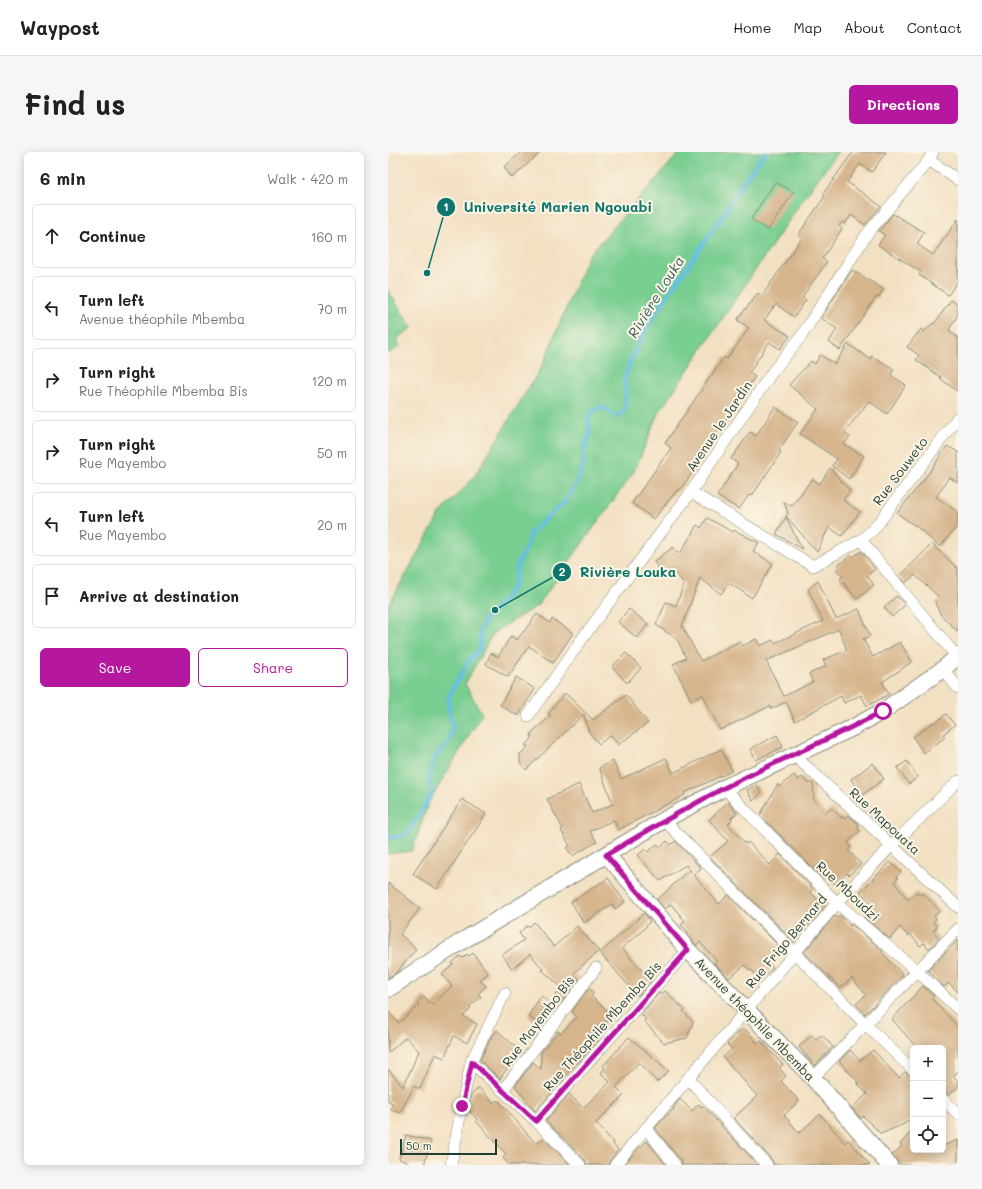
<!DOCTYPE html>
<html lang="en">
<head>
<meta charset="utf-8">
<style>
  body { margin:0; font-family:Mali,sans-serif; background:#f6f6f6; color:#202124 }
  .controls { position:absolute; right:12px; bottom:12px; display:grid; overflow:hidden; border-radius:6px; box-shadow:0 2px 10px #0003 }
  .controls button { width:36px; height:36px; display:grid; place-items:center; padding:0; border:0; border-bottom:1px solid #e0e0e0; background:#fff; color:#202124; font:20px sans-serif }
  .scale { position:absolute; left:12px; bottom:10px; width:97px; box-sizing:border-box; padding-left:4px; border:2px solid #1f3d34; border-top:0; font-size:11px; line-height:14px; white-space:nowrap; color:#1f3d34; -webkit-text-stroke:3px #fcf5e5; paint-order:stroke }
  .stop { position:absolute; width:12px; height:12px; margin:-9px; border:3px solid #b5179e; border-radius:50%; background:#fff }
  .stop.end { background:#b5179e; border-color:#fff; box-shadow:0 1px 4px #0008 }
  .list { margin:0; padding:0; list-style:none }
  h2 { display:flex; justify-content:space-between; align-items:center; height:52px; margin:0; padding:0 16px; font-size:17px }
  h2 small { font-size:13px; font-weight:400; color:#757577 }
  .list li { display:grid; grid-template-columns:26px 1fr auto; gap:12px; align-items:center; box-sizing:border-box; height:64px; margin:0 8px 8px; padding:0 8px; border:1px solid #e0e0e0; border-radius:6px }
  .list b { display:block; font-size:15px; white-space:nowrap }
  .list p { margin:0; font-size:13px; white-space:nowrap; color:#757577 }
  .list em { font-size:13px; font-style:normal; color:#757577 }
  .actions { display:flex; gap:8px; padding:12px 16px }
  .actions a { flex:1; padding:9px 0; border:1px solid #b5179e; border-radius:6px; text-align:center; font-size:14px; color:#b5179e }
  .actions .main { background:#b5179e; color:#fff }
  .icon { flex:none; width:22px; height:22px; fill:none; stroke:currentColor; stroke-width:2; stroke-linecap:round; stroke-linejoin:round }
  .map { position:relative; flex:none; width:570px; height:1013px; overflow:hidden; border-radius:6px }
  header { display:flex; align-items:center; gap:24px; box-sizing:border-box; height:56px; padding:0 20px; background:#fff; border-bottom:1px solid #e0e0e0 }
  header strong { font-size:19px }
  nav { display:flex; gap:22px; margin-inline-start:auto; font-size:14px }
  .intro { display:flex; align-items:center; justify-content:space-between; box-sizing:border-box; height:96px; padding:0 24px }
  h1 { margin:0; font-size:28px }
  .button { padding:10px 18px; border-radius:6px; background:#b5179e; color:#fff; font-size:14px; font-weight:700 }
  main { display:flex; gap:24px; padding:0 24px }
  aside { flex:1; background:#fff; border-radius:6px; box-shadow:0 2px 10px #0003 }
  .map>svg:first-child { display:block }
  .green { fill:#79ce92; stroke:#4c8663 }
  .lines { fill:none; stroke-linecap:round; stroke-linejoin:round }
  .stream { stroke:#67bfe4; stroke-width:4 }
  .building { fill:#d6b58d; fill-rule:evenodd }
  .street-casing { stroke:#888e7b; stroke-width:12 }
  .secondary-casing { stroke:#888e7b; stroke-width:18 }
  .street { stroke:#fff; stroke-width:11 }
  .secondary { stroke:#fff; stroke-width:16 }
  .route { stroke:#b5179e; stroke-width:5 }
  .labels { text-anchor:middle; stroke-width:4; stroke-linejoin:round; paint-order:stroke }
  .street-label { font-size:13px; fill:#1f3d34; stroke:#fcf5e5 }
  .water-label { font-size:14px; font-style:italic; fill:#315e60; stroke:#fcf5e5 }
  .leader { fill:none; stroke:#0f766e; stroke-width:1.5 }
  .callout-dot { fill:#0f766e; stroke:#fcf5e5; stroke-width:1.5 }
  .mark-label { font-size:12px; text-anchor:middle; font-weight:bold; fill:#fff }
  .callout-label { font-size:14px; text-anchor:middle; font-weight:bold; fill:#0f766e; stroke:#fcf5e5; stroke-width:4; stroke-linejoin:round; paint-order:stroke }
</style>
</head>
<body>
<header>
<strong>Waypost</strong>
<nav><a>Home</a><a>Map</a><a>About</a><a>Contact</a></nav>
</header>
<div class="intro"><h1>Find us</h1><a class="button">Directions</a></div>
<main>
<aside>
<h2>6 min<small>Walk · 420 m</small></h2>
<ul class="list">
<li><svg class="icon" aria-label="ahead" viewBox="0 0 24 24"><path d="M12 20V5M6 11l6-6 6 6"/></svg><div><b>Continue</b></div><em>160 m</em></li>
<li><svg class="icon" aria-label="left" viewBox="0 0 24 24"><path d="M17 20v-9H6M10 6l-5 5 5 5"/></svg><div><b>Turn left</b><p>Avenue théophile Mbemba</p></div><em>70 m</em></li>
<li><svg class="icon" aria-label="right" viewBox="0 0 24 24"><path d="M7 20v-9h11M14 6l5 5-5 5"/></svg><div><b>Turn right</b><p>Rue Théophile Mbemba Bis</p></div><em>120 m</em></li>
<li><svg class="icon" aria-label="right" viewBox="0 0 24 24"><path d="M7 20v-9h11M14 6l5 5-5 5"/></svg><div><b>Turn right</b><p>Rue Mayembo</p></div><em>50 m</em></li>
<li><svg class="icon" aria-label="left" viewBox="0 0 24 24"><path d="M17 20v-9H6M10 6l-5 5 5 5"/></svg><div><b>Turn left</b><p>Rue Mayembo</p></div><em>20 m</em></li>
<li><svg class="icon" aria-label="arrive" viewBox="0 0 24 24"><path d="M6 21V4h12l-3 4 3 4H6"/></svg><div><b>Arrive at destination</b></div></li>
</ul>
<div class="actions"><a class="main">Save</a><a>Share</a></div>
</aside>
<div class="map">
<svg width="570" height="1013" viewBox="0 0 570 1013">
  <rect width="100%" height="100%" fill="#fcf5e5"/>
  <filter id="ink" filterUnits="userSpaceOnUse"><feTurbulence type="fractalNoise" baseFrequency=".025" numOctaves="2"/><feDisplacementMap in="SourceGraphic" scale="8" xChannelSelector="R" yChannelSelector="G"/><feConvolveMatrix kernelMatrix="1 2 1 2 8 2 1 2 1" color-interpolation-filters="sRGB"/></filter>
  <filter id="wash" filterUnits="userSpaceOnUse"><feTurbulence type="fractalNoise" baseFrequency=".012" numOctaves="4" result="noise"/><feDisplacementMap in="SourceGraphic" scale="16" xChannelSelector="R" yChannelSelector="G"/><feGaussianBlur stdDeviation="0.9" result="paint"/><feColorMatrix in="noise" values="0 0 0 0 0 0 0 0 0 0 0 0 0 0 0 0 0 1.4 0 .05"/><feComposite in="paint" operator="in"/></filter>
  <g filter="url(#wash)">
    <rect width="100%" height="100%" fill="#f2e0c2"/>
    <g class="green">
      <polygon points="292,0 450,0 418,43 270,262 247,318 150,453 105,481 77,532 94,562 40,652 24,699 0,702 0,454 52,362 86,325 154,214 200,104"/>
      <polygon points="0,138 24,176 8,187 12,194 0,202"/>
    </g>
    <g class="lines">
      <path class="stream" d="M0,685C5,685 11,686 16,683C22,680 39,650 44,642L41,629L43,618L47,605L60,591L65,575L61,558V544L81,508L92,497V480L98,465L107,458L126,434L130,411L137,399L143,380L178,349L185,338L195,314L196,298L202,281L200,266L206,258L215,255L224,262L231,265L237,256L238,241L236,231L242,209L264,166L318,88L326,75L334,66L339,56L358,26L378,0"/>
    </g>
    <g id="blocks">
      <g class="building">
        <polygon points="134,0 153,0 124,26 116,15"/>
        <polygon points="465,0 498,0 484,20 472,12 459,30 493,54 477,73 463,63 457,72 454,70 451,74 454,77 434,107 439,110 414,145 418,148 406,165 388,152 376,168 402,184 392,197 381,190 361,221 367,225 327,283 325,282 301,317 305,320 291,339 289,338 266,367 244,351 283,296 277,291 336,205 339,207 361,176 349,168 370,141 374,144 414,86 410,83 437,44 435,42"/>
        <polygon points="387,30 406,40 380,78 363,67"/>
        <polygon points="505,62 536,80 529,92 545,103 570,67 570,129 560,143 531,123 533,120 490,93 497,83 491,79"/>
        <polygon points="464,118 495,137 490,146 488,145 452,198 441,190 449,177 433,166"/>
        <polygon points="563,148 570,153 570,162 561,178 570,186 570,240 552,226 553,225 528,208 531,203 519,195 533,177 536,180 545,171 546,172"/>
        <polygon points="460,192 482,207 484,204 506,217 503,223 518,233 499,262 481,249 456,281 462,285 456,292 476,304 461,327 444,314 449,307 412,282 430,257 401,233 423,209 427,212 432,203 447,212"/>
        <polygon points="387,255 410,270 391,298 393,300 364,344 361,343 351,357 329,344 350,312 343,307 362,280 368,284"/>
        <polygon points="559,294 570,300 570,331 561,325 548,345 570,360 570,373 552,395 527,373 526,373 509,361 541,321"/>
        <polygon points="442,316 462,339 455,348 472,360 454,384 441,375 429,400 398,364 400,361 396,350 404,354 424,327 432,332"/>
        <polygon points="398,365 414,397 388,382"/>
        <path d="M319,366L345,380L346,378L371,391L365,399L385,412L364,446L341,431L333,442L312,426L294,474L313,509L352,489L355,494L368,487L372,494L385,488L387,491L435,469L420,437L430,429L448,467L471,457L482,484L475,487L485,505L512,490L524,510L494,530L501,542L479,554L473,543L456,551L453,544L407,569L398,550L383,557L382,554L332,578L315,543L303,548L285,512L298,506L289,487L268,473L278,450L288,454L296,432L285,418L277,424L266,410L285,395L292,402L309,373L313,376ZM451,477L459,498L435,508L438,514L421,522L425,530L396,544L378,509Z"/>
        <polygon points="544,392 570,417 570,480 553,463 547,451 552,446 527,423 517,431 512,424"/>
        <polygon points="473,399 487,417 479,424 486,433 469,447 452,427 455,425 449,418 450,413 463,403 465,405"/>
        <polygon points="509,444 517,453 504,465 496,455"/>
        <polygon points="241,457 260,472 249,486 230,470"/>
        <polygon points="149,462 162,471 164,467 185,481 165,511 141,494 120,525 98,512 103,501 110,505 123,484 129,488"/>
        <polygon points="238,501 253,516 239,531 224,515"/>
        <polygon points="128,525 147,537 130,564 112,553"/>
        <polygon points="177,541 205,568 238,543 260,571 230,593 223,583 211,592 201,580 196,562 138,618 132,610 132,602 140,595 137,593 144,587 143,581 163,564 160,562"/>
        <polygon points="558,562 567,573 555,582 557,585 536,601 525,585 546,570 547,571"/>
        <polygon points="389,583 395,595 368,608 362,597"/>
        <polygon points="333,597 344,619 296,641 297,643 230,678 226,668 202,679 209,690 184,704 179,696 182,694 173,678 175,677 159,647 191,632 204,661 225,652 211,616 225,609 233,627 278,606 285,621"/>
        <polygon points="519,609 530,625 521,632 509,616"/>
        <polygon points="485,611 496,627 474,643 463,627"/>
        <polygon points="406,623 410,628 414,625 419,631 425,631 426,648 437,661 444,656 453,666 454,664 456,667 460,663 471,673 469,676 472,679 460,690 463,695 460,698 473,712 461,723 459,721 447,732 439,724 436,727 372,663 390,632 391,635"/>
        <polygon points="369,633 373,641 365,649 359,638"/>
        <polygon points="74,647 98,662 49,737 25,722"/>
        <polygon points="340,650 349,661 343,666 344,668 340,672 358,692 360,690 382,713 392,702 425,737 422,740 437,754 406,790 322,705 340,689 321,668"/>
        <polygon points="279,689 283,693 287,689 313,716 306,723 331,752 340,743 392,795 378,808 385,816 372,828 364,818 362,819 357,813 341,826 326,811 329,809 312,790 308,793 299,782 301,781 293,773 297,769 283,752 277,757 269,748 301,718 303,720 298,713 272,729 250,703 257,697 260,700 269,692 273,695"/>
        <polygon points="502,710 513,720 508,725 510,727 506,730 520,748 529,740 532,743 535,741 552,759 546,764 548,767 545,770 549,775 545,779 551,786 541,797 536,791 532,794 522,782 520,784 512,775 502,787 476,765 486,753 472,740"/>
        <polygon points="220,726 237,750 227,757 224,752 196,771 183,750"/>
        <polygon points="0,731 32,756 12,782 28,797 9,820 0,826"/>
        <polygon points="256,761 262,769 255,778 234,796 263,829 250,844 212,801"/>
        <polygon points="452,763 462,774 463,772 495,799 494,800 515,823 477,862 468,852 478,843 464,826 452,836 416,800 447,764 449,766"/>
        <polygon points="146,770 166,795 189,774 211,799 186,821 191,827 173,851 166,844 174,836 154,818 155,817 142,802 124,817 114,803 136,788 131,781 139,774 141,775"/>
        <polygon points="570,788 570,840 561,831 556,835 540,818"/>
        <polygon points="85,801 100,821 92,828 98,834 90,842 93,845 81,855 83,857 75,864 89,872 79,891 66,884 56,906 47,902 32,937 26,934 12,961 3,958 5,951 0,949 0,917 15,935 31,899 18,885 0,901 0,859 11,871 31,853 29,851 36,844 44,853 64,834 54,822 65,813 64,811 72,804 75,806 79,802 81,804"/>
        <polygon points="535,834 546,844 543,846 570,875 570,920 565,924 570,929 570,935 561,943 555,940 555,896 529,896 504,867"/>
        <polygon points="201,836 206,841 203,844 224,863 205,883 210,889 175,926 176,927 147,959 127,934 145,910 153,917 153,900 170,879 172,882 189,865 184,860"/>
        <polygon points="277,839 297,858 295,859 305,870 299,886 276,891 256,869 258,867 253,862 272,840 274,842"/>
        <polygon points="153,844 161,850 148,870 140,864"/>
        <polygon points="109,878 131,898 112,927 92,908 104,884"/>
        <polygon points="353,878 358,878 370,892 373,889 395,913 391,916 398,924 393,929 411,949 396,963 411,981 432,962 457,991 460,988 482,1013 386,1013 384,1008 346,966 369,944 335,905 344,897 339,892"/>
        <polygon points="424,883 428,888 434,883 445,895 427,914 411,895"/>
        <polygon points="241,885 281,919 269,930 251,910 228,935 236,943 208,971 226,991 225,992 230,998 222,1008 220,1013 199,1013 197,1008 158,969 181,942 195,956 222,930 213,921 217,916 215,914"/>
        <polygon points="462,898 472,909 485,898 511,926 517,920 525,925 525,964 516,972 493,982 475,964 473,966 464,956 479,942 469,931 470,930 451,909"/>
        <polygon points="91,936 105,951 107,949 111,949 148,992 155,986 182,1013 121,1013 115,1006 118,1002 89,970 88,966 80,958 83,943"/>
        <polygon points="292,947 304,959 311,952 314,955 315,954 370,1013 294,1013 293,1009 267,976 278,964 286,957 285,956"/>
        <polygon points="525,978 525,998 555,998 555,994 570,988 570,1013 513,1013 504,1003 514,994 512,992"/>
        <polygon points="18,983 43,989 36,1013 17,1013 19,1010 11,1007"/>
        <polygon points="259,989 278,1013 236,1013 249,998"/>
      </g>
    </g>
  </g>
  <g filter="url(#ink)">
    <use href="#blocks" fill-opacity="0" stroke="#888e7b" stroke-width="1"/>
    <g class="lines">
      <defs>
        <g id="street">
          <polyline points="541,8 570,28"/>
          <polyline points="303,340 425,414 473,388 486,377 570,265"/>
          <polyline points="473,388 569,505"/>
          <polyline points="555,517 570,536"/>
          <polyline points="140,564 194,487 303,340 385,219 412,186 479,82 541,8 545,0"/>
          <polyline points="406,603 570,755"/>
          <polyline points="336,636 449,751 529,819 570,857"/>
          <polyline points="276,668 477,872 525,918"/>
          <polyline points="83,910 148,969 192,1013"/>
          <polyline points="300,926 379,1013"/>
          <polyline points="425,926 570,777"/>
          <polyline points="115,938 208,816"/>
          <polyline points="555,947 570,962"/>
          <polyline points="148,969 300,798"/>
          <polyline points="258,976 287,1013"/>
          <polyline points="63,1013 74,954 83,910 117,841"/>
          <polyline points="227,1013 449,751 503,694 570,629"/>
        </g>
        <g id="secondary">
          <polyline points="219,703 300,798 425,926 501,1013"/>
          <polyline points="0,837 76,788 276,668 336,636 464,576 495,559 555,517 570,504"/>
        </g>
      </defs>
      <use href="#street" class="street-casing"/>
      <use href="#secondary" class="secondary-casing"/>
      <use href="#street" class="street"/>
      <use href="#secondary" class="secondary"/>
    </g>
  </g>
  <g class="lines" filter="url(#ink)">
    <path class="route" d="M74,954L84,910L148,969L300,798L218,703C257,680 296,657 336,636C388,609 443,587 495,559"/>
  </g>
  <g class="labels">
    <g class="street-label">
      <text transform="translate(331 274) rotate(-56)" y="5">Avenue le Jardin</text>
      <text transform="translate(512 319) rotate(-53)" y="5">Rue Souweto</text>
      <text transform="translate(497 669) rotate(43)" y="5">Rue Mapouata</text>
      <text transform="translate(460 739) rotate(43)" y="5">Rue Mboudzi</text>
      <text transform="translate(398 789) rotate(-50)" y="5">Rue Frigo Bernard</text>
      <text transform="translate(367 867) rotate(46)" y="5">Avenue théophile Mbemba</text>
      <text transform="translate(150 869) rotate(-53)" y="5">Rue Mayembo Bis</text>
      <text transform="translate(214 874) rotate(-48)" y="5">Rue Théophile Mbemba Bis</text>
    </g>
    <g class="water-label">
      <text transform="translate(268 145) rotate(-58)" y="5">Rivière Louka</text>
    </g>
  </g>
  <path class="leader" d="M39 121L58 55M107 458L174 420"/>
  <g class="callout-dot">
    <circle cx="39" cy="121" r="4"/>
    <circle cx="107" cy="458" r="4"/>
    <circle cx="58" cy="55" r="10"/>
    <circle cx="174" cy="420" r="10"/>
  </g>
  <g class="mark-label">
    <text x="58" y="59">1</text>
    <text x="174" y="424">2</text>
  </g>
  <g class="callout-label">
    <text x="170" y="60">Université Marien Ngouabi</text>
    <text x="240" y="425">Rivière Louka</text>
  </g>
</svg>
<div class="controls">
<button>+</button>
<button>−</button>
<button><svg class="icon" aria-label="locate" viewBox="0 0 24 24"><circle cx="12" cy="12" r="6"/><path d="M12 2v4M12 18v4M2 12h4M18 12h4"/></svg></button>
</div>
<div class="scale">50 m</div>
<div class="stop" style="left:495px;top:559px"></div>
<div class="stop end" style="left:74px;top:954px"></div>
</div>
</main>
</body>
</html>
